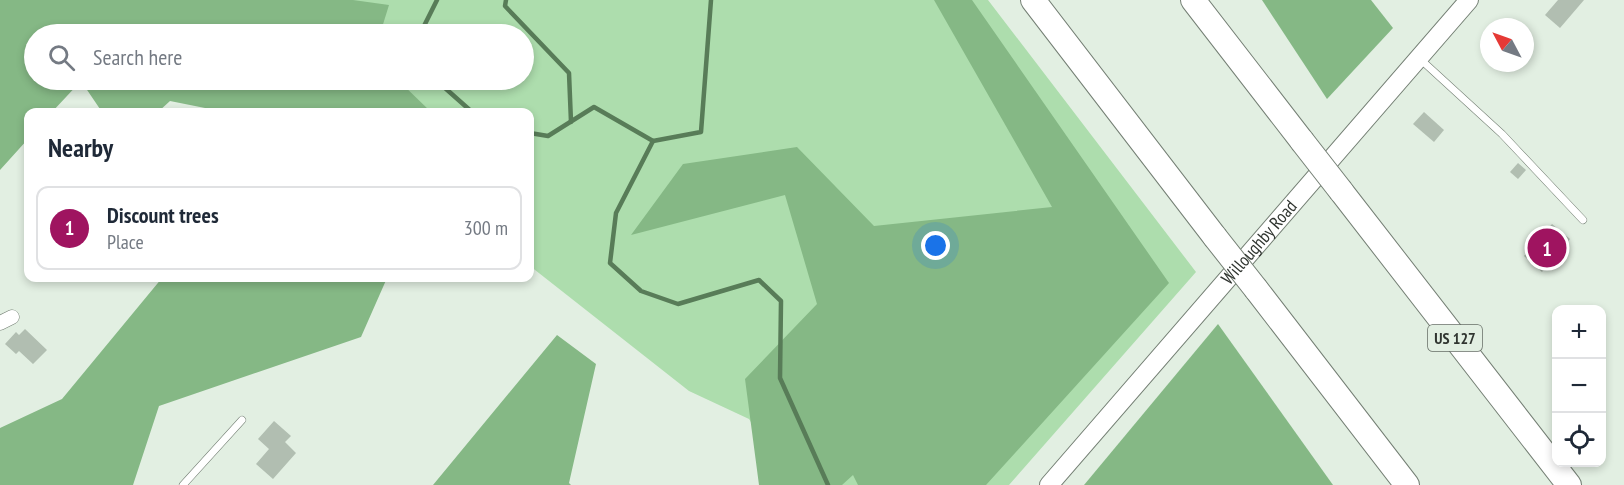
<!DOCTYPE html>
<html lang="en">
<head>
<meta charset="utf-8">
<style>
  body { margin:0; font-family:"PT Sans Narrow",sans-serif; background:#f6f6f7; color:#1f2937 }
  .controls { position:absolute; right:18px; bottom:18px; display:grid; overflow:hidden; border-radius:12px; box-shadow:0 3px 9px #0003 }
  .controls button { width:54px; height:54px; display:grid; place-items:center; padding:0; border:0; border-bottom:2px solid #e0e1e3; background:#fff; color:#1f2937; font:30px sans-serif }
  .compass { position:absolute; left:1480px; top:18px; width:54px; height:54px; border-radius:50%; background:#fff; box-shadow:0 3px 9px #0003; rotate:311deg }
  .you { position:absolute; left:936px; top:246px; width:21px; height:21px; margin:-15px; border:4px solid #fff; border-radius:50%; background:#1a73e8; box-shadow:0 0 0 9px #1a73e833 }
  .badge { display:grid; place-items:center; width:39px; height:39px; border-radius:50%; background:#9f1460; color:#fff; font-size:20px; font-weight:700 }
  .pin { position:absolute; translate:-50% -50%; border:3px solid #fff; box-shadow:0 2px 6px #0006 }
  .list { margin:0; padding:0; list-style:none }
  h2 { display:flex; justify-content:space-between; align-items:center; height:78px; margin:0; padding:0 24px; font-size:26px }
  h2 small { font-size:20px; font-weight:400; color:#747a83 }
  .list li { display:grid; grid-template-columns:39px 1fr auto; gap:18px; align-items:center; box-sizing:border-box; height:84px; margin:0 12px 12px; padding:0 12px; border:2px solid #e0e1e3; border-radius:12px }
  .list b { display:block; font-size:22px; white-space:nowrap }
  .list p { margin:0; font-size:20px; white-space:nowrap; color:#747a83 }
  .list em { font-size:20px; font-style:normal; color:#747a83 }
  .icon { flex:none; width:33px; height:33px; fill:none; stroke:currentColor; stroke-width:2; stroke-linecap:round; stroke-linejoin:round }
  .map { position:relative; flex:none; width:1624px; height:485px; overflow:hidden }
  .search { position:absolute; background:#fff; box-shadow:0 3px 9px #0003; left:24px; top:24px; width:510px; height:66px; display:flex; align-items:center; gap:15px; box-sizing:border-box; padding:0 21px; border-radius:33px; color:#747a83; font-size:22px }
  .panel { position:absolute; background:#fff; box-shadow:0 3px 9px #0003; left:24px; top:108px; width:510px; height:174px; border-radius:12px }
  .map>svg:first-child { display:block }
  .green { fill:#adddad }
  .forest { fill:#85b885 }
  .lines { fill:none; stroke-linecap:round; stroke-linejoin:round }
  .stream { stroke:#587c58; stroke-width:4.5 }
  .building { fill:#b1beb1 }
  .lane-casing { stroke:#747f74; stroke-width:8 }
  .street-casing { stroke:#747f74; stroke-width:15 }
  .secondary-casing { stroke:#747f74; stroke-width:20 }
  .highway-casing { stroke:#747f74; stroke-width:26 }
  .lane { stroke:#fff; stroke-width:7 }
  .street { stroke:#fff; stroke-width:14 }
  .secondary { stroke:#fff; stroke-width:18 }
  .highway { stroke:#fff; stroke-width:24 }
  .highway-bridge-casing { stroke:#747f74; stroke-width:26; stroke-linecap:butt }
  .highway-bridge { stroke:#fff; stroke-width:24 }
  .labels { text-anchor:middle; stroke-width:5; stroke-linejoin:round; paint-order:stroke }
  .shield { fill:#e2efe2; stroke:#656d65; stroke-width:1.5 }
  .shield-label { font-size:16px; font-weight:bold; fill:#303530 }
  .street-label { font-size:18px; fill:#303530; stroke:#e2efe2 }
</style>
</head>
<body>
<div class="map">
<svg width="1624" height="485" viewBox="0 0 1624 485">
  <rect width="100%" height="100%" fill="#e2efe2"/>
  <polygon class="green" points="286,0 988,0 1196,272 1009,485 793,485 749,419 689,391 530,266 530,112 387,112 357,80 524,80 524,34 317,34"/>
  <g class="forest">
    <polygon points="0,0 353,0 389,5 380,34 34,34 34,80 398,80 431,112 207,112 205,108 170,101 158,112 102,112 81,81 52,112 28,112 28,139 0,170"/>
    <polygon points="934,0 972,0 1169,283 986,485 858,485 853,475 842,485 759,485 745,379 817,304 785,195 631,235 683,164 797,147 874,226 1052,207"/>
    <polygon points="1262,0 1371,0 1393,28 1327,99"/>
    <polygon points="162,278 387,278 361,337 159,406 133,485 0,485 0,428 62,399"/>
    <polygon points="1218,324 1333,485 1084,485"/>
    <polygon points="557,335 596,364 569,483 571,485 433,485"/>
  </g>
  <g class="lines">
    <g class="stream">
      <polyline points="506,0 505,6 569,73 571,122"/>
      <polyline points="420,34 437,0"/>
      <polyline points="436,80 472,112"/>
      <polyline points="530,133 548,136 594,107 653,141 616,213 610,263 641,291 678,304 759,280 781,301 780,378 828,485"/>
      <polyline points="653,141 701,132 711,0"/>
    </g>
  </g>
  <g class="building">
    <polygon points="1558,0 1584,0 1560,28 1545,15"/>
    <polygon points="1424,112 1444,130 1434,142 1413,124"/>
    <polygon points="1518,163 1526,170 1518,179 1510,172"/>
    <polygon points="1552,224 1570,239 1542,272 1524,256"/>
    <polygon points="25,329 47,350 33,364 19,351 16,354 5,344 16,332 19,335"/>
    <polygon points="274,421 291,436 285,442 296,453 273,479 256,464 269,449 258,439"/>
  </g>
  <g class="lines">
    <defs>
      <g id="lane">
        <polyline points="1419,58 1502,134 1583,220"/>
        <polyline points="183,485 242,420"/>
      </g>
      <polyline id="street" points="0,323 12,317"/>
      <g id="secondary">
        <path id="s1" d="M1049,485L1469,0"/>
      </g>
      <g id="highway">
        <polyline points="1033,0 1215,237"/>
        <polyline points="1193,0 1302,141"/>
        <polyline points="1341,191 1569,485"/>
        <polyline points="1256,289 1407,485"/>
      </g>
    </defs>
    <use href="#lane" class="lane-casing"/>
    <use href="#street" class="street-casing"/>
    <use href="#secondary" class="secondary-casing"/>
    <use href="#highway" class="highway-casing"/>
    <use href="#lane" class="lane"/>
    <use href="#street" class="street"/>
    <use href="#secondary" class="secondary"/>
    <use href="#highway" class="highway"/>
    <defs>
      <g id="highway-bridge">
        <polyline points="1302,141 1341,191"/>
        <polyline points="1215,237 1256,289"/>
      </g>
    </defs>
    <use href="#highway-bridge" class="highway-bridge-casing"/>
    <use href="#highway-bridge" class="highway-bridge"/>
  </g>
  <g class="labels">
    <rect class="shield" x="1428" y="325" width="54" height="26" rx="4.5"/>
    <g class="shield-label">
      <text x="1455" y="344">US 127</text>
    </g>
    <g class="street-label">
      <text dy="6" stroke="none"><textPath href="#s1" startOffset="321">Willoughby Road</textPath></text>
    </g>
  </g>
</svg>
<div class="controls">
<button>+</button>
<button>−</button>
<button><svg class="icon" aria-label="locate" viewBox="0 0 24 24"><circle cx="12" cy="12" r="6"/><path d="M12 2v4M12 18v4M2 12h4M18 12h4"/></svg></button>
</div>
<svg class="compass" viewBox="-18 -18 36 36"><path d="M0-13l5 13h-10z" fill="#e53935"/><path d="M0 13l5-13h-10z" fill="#747a83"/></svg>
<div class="you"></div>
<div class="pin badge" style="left:1547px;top:248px">1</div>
<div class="search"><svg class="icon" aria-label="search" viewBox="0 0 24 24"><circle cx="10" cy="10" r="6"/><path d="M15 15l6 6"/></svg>Search here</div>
<section class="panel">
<h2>Nearby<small></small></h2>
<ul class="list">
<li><span class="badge">1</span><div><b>Discount trees</b><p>Place</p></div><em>300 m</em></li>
</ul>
</section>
</div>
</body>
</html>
